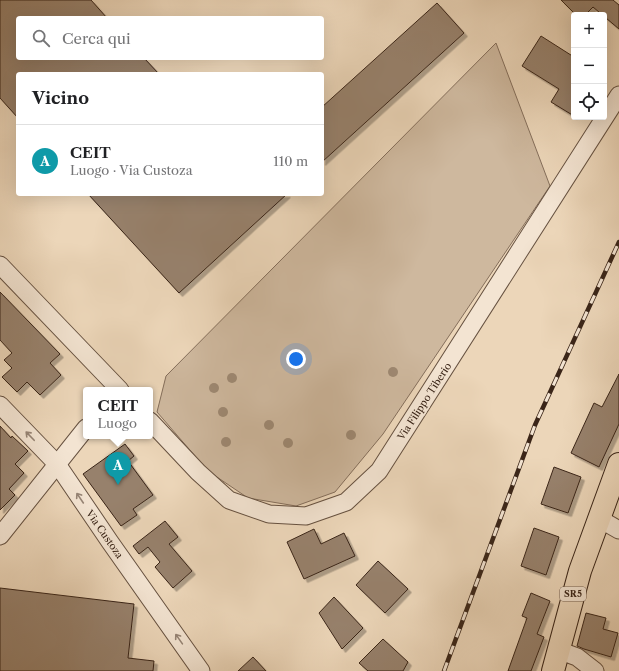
<!DOCTYPE html>
<html lang="it">
<head>
<meta charset="utf-8">
<style>
  body { margin:0; font-family:"Libre Caslon Text",serif; background:#f2f2f2; color:#202124 }
  .controls { position:absolute; right:12px; top:12px; display:grid; overflow:hidden; border-radius:4px; box-shadow:0 4px 16px #0002 }
  .controls button { width:36px; height:36px; display:grid; place-items:center; padding:0; border:0; border-bottom:1px solid #e0e0e0; background:#fff; color:#202124; font:20px sans-serif }
  .you { position:absolute; left:296px; top:359px; width:14px; height:14px; margin:-10px; border:3px solid #fff; border-radius:50%; background:#1a73e8; box-shadow:0 0 0 6px #1a73e833 }
  .badge { display:grid; place-items:center; width:26px; height:26px; border-radius:50%; background:#d93025; color:#fff; font-size:13px; font-weight:700 }
  .pin { position:absolute; translate:-50% -33px; filter:drop-shadow(0 1px 2px #0008) }
  .pin::after { content:''; position:absolute; top:21px; width:14px; height:12px; background:inherit; clip-path:polygon(0 0,100% 0,50% 100%) }
  .popup { position:absolute; left:83px; top:387px; width:70px; height:52px; box-sizing:border-box; display:grid; place-content:center; border-radius:4px; background:#fff; filter:drop-shadow(0 1px 3px #0005); font-size:13px; white-space:nowrap; color:#757577 }
  .popup b { font-size:15px; color:#202124 }
  .popup::after { content:''; position:absolute; left:50%; top:100%; margin-left:-8px; border:8px solid transparent; border-top-color:#fff }
  .list { margin:0; padding:0; list-style:none }
  h2 { display:flex; justify-content:space-between; align-items:center; height:52px; margin:0; padding:0 16px; font-size:17px }
  h2 small { font-size:13px; font-weight:400; color:#757577 }
  .list li { display:grid; grid-template-columns:26px 1fr auto; gap:12px; align-items:center; box-sizing:border-box; height:72px; padding:0 16px; border-top:1px solid #e0e0e0 }
  .list b { display:block; font-size:15px; white-space:nowrap }
  .list p { margin:0; font-size:13px; white-space:nowrap; color:#757577 }
  .list em { font-size:13px; font-style:normal; color:#757577 }
  .icon { flex:none; width:22px; height:22px; fill:none; stroke:currentColor; stroke-width:2; stroke-linecap:round; stroke-linejoin:round }
  .map { position:relative; flex:none; width:619px; height:671px; overflow:hidden }
  .search { position:absolute; background:#fff; box-shadow:0 4px 16px #0002; left:16px; top:16px; width:308px; height:44px; display:flex; align-items:center; gap:10px; box-sizing:border-box; padding:0 14px; border-radius:4px; color:#757577; font-size:15px }
  .panel { position:absolute; background:#fff; box-shadow:0 4px 16px #0002; left:16px; top:72px; width:308px; height:124px; border-radius:4px }
  .map>svg:first-child { display:block }
  .green { fill:#ceb89e; stroke:#846e5b }
  .building { fill:#97816c; stroke:#3a2518; filter:url(#shadow) }
  .lines { fill:none; stroke-linecap:round; stroke-linejoin:round }
  .minor-casing { stroke:#665140; stroke-width:19 }
  .major-casing { stroke:#3a2518; stroke-width:24 }
  .minor { stroke:#f3e4d2; stroke-width:17 }
  .major { stroke:#ecd6b9; stroke-width:22 }
  .rail-casing { stroke:#3a2518; stroke-width:4.5 }
  .rail { stroke:#f3e4d2; stroke-width:3; stroke-dasharray:9; stroke-linecap:butt }
  .tree { fill:#9e8973 }
  .oneway { stroke:#968475 }
  .labels { text-anchor:middle; stroke-width:3.5; stroke-linejoin:round; paint-order:stroke }
  .shield { fill:#f3e4d2; stroke:#725e50; stroke-width:1 }
  .shield-label { font-size:9px; font-weight:bold; fill:#3a2518 }
  .street-label { font-size:10px; fill:#3a2518; stroke:#f3e4d2 }
</style>
</head>
<body>
<div class="map">
<svg width="619" height="671" viewBox="0 0 619 671">
  <defs>
    <filter id="shadow"><feDropShadow dx="3.5" dy="3.5" stdDeviation="0" flood-color="#0004"/></filter>
  </defs>
  <rect width="100%" height="100%" fill="#ecd6b9"/>
  <filter id="stains"><feTurbulence type="fractalNoise" baseFrequency=".005" numOctaves="4"/><feColorMatrix values="0 0 0 0 .2 0 0 0 0 .09 0 0 0 0 .02 0 0 0 .5 -.17"/></filter>
  <radialGradient id="worn" r=".72"><stop offset=".6" stop-color="#630" stop-opacity="0"/><stop offset="1" stop-color="#630" stop-opacity=".3"/></radialGradient>
  <polygon class="green" points="496,43 550,186 383,434 335,492 296,506 248,498 208,471 157,412 166,376"/>
  <g class="building">
    <polygon points="0,0 91,0 107,18 18,18 18,58 144,58 159,74 18,74 18,118 0,98"/>
    <polygon points="561,0 613,0 619,5 619,29 593,7 585,15 576,15"/>
    <polygon points="437,3 464,33 322,162 322,107"/>
    <polygon points="541,36 574,57 574,116 551,102 559,89 522,66"/>
    <polygon points="88,194 287,194 179,293"/>
    <polygon points="0,292 60,354 50,363 61,375 40,395 27,382 17,392 2,377 12,368 4,360 12,353 0,340"/>
    <polygon points="619,374 619,424 599,467 571,453 594,403 602,407"/>
    <polygon points="0,426 11,438 12,436 28,451 15,464 24,473 9,489 15,495 0,510"/>
    <polygon points="125,444 134,456 128,461 153,495 133,509 137,515 121,526 83,474"/>
    <polygon points="554,467 581,477 568,513 541,504"/>
    <polygon points="165,521 178,537 169,544 192,571 173,588 155,567 160,562 148,547 139,554 133,546"/>
    <polygon points="534,528 559,537 546,575 521,566"/>
    <polygon points="314,529 321,544 344,533 355,556 304,579 287,542"/>
    <polygon points="378,561 408,589 385,613 356,585"/>
    <polygon points="0,588 134,604 128,658 154,661 153,671 0,671"/>
    <polygon points="531,593 550,601 537,634 544,637 531,671 508,671 527,618 522,616"/>
    <polygon points="334,597 363,628 342,649 319,613"/>
    <polygon points="586,613 606,618 603,629 618,633 611,657 584,649 577,646"/>
    <polygon points="383,639 408,662 403,671 368,671 359,663"/>
    <polygon points="253,657 266,671 238,671"/>
  </g>
  <g class="lines">
    <defs>
      <g id="minor">
        <polyline points="0,265 120,390"/>
        <polyline points="0,405 57,464 110,542 201,671"/>
        <polyline points="150,421 198,472 229,500 269,514 306,516 346,502 379,471 619,95"/>
        <polyline points="598,518 619,530"/>
        <polyline points="0,536 86,428"/>
        <polyline points="558,650 577,657 595,671"/>
      </g>
      <polyline id="major" points="553,671 580,571 619,464"/>
    </defs>
    <use href="#minor" class="minor-casing"/>
    <use href="#major" class="major-casing"/>
    <use href="#minor" class="minor"/>
    <use href="#major" class="major"/>
    <defs>
      <polyline id="rail" points="444,671 535,425 619,242"/>
    </defs>
    <use href="#rail" class="rail-casing"/>
    <use href="#rail" class="rail"/>
  </g>
  <g class="tree">
    <circle cx="393" cy="372" r="5"/>
    <circle cx="232" cy="378" r="5"/>
    <circle cx="214" cy="388" r="5"/>
    <circle cx="223" cy="412" r="5"/>
    <circle cx="269" cy="425" r="5"/>
    <circle cx="351" cy="435" r="5"/>
    <circle cx="226" cy="442" r="5"/>
    <circle cx="288" cy="443" r="5"/>
  </g>
  <defs><path id="oneway-shaft" d="M-6 0H5M1.5-3L5.5 0L1.5 3" fill="none" stroke-width="1.6" stroke-linecap="round" stroke-linejoin="round"/></defs>
  <g class="oneway">
    <use href="#oneway-shaft" transform="translate(30 436) rotate(-134)"/>
    <use href="#oneway-shaft" transform="translate(80 498) rotate(-124)"/>
    <use href="#oneway-shaft" transform="translate(179 639) rotate(-125)"/>
  </g>
  <g class="labels">
    <rect class="shield" x="560" y="587" width="26" height="14" rx="3"/>
    <g class="shield-label">
      <text x="573" y="597">SR5</text>
    </g>
    <g class="street-label">
      <text transform="translate(424 401) rotate(-57)" y="4">Via Filippo Tiberio</text>
      <text transform="translate(105 534) rotate(55)" y="4">Via Custoza</text>
    </g>
  </g>
  <rect width="100%" height="100%" filter="url(#stains)"/>
  <rect width="100%" height="100%" fill="url(#worn)"/>
</svg>
<div class="controls">
<button>+</button>
<button>−</button>
<button><svg class="icon" aria-label="locate" viewBox="0 0 24 24"><circle cx="12" cy="12" r="6"/><path d="M12 2v4M12 18v4M2 12h4M18 12h4"/></svg></button>
</div>
<div class="you"></div>
<div class="pin badge" style="left:118px;top:485px;background:#0f9aa8">A</div>
<div class="popup"><b>CEIT</b>Luogo</div>
<div class="search"><svg class="icon" aria-label="search" viewBox="0 0 24 24"><circle cx="10" cy="10" r="6"/><path d="M15 15l6 6"/></svg>Cerca qui</div>
<section class="panel">
<h2>Vicino<small></small></h2>
<ul class="list">
<li><span class="badge" style="background:#0f9aa8">A</span><div><b>CEIT</b><p>Luogo · Via Custoza</p></div><em>110 m</em></li>
</ul>
</section>
</div>
</body>
</html>
